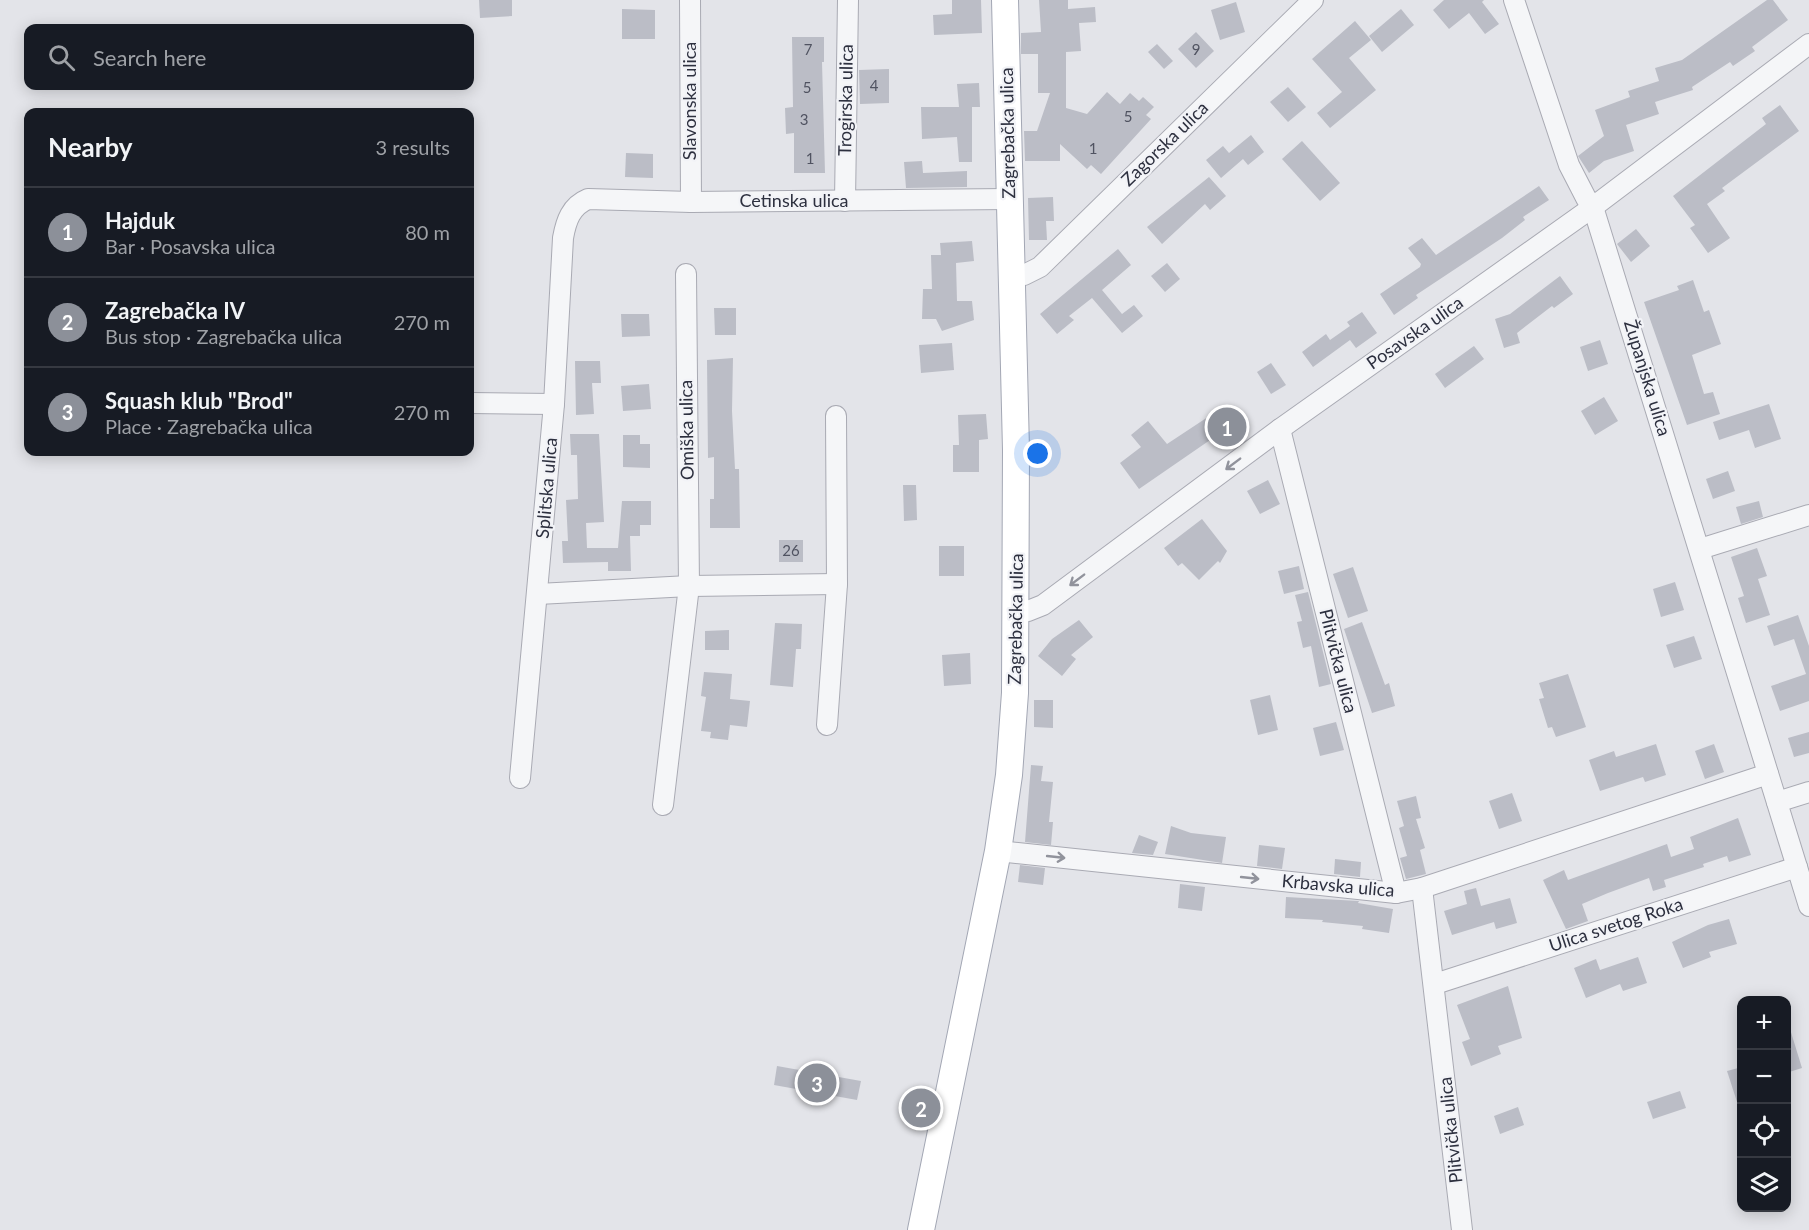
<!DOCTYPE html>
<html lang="en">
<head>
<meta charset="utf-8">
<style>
  body { margin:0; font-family:Lato,sans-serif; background:#20242c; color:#f1f3f6 }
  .controls { position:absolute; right:18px; bottom:18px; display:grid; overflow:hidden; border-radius:12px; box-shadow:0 3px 15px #0003 }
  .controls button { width:54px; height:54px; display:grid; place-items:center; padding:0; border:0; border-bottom:2px solid #363941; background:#171b24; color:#f1f3f6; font:30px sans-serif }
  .you { position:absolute; left:1038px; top:454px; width:21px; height:21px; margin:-15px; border:4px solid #fff; border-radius:50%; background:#1a73e8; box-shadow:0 0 0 9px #1a73e833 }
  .badge { display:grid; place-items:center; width:39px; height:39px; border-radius:50%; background:#8c9099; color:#fff; font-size:20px; font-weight:700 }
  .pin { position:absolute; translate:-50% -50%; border:3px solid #fff; box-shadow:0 2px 6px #0006 }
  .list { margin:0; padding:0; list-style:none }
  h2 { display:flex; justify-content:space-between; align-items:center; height:78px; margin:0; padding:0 24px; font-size:26px }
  h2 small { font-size:20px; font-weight:400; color:#9ea1a6 }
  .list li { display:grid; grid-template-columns:39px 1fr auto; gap:18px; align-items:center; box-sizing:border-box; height:90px; padding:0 24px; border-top:2px solid #363941 }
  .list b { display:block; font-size:22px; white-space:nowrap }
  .list p { margin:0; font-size:20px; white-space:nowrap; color:#9ea1a6 }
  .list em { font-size:20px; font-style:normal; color:#9ea1a6 }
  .icon { flex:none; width:33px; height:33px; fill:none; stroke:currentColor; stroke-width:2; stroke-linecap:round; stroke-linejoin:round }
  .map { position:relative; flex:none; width:1809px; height:1230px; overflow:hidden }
  .search { position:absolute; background:#171b24; box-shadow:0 3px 15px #0003; left:24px; top:24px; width:450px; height:66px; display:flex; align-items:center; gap:15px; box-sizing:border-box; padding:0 21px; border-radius:12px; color:#9ea1a6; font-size:22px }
  .panel { position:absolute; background:#171b24; box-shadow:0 3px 15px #0003; left:24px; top:108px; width:450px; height:348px; border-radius:12px }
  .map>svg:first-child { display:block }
  .building { fill:#bbbdc6 }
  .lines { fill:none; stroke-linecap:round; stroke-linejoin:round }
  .minor-casing { stroke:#a9aab3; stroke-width:22 }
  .major-casing { stroke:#a3a7b4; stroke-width:28 }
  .minor { stroke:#f5f6f8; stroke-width:20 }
  .major { stroke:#fff; stroke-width:26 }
  .oneway { stroke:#91939c }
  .labels { text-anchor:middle; stroke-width:4.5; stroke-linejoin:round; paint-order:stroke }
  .number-label { font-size:15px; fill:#505361 }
  .street-label { font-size:18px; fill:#2d303f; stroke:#f2f3f7 }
</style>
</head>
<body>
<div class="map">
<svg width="1809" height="1230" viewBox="0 0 1809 1230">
  <rect width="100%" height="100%" fill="#e3e4e9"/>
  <g class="building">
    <polygon points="479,0 512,0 512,16 480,18"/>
    <polygon points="952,0 981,0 982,33 934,35 933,15 952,14"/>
    <polygon points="1039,0 1068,0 1068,9 1095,7 1096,22 1079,23 1081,51 1066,52 1066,108 1087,114 1107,92 1120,104 1130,93 1139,101 1143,97 1154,107 1146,115 1151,119 1101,174 1091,165 1087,169 1060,144 1060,161 1025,161 1024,131 1037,131 1050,93 1038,93 1038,54 1021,54 1021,33 1041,32"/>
    <polygon points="1444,0 1484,0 1482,2 1499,24 1485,34 1469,13 1449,29 1433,10"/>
    <polygon points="1767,0 1773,0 1788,20 1752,47 1755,51 1733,66 1730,62 1692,87 1693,90 1655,102 1659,114 1626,125 1634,151 1604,161 1589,173 1578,156 1604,136 1595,110 1630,97 1628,91 1659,81 1655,68 1682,60"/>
    <polygon points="1236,2 1245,32 1220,40 1211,10"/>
    <polygon points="622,9 655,10 655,39 622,39"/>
    <polygon points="1401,9 1414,25 1382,52 1369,36"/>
    <polygon points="1355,21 1371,40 1349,58 1376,90 1330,128 1317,113 1342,92 1312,59"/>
    <polygon points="1196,32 1214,51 1196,68 1178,49"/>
    <polygon points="792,37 824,37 824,62 822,62 825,173 794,173 794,133 786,134 785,108 793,107"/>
    <polygon points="1157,44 1173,61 1164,69 1148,52"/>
    <polygon points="889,69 889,103 860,104 859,70"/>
    <polygon points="979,83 980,107 972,107 972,162 959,162 957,137 922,139 921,107 959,107 957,84"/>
    <polygon points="1288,87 1306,107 1288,122 1270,102"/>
    <polygon points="1780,105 1799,131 1722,188 1725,191 1707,204 1730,238 1708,253 1690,228 1695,225 1673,196 1766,124 1762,118"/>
    <polygon points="1251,135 1264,152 1248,165 1243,159 1221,178 1206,160 1223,146 1229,153"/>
    <polygon points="1302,141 1340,183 1320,201 1282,159"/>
    <polygon points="626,153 653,154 653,178 625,177"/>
    <polygon points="922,161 923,173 967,171 967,187 906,188 904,162"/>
    <polygon points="1209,177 1226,196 1210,210 1205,204 1162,244 1147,227"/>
    <polygon points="1539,186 1549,200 1523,217 1525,220 1502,238 1416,295 1418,298 1394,315 1380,294 1420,267 1421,264 1408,248 1422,238 1436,255"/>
    <polygon points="1053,197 1054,221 1046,221 1047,240 1029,240 1028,198"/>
    <polygon points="1636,229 1650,246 1631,262 1617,244"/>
    <polygon points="972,241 974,261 956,263 957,301 972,301 974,320 942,331 936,319 922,319 923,289 932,289 931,255 941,255 940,243"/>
    <polygon points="1118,249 1131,265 1102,290 1122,314 1134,305 1143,316 1122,333 1092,298 1069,316 1074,320 1057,334 1040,314"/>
    <polygon points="1167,263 1180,279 1165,292 1151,276"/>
    <polygon points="1560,276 1573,294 1554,308 1552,306 1517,333 1520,343 1504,348 1495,319 1510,314"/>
    <polygon points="1693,280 1704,312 1709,310 1721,344 1692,355 1704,394 1713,392 1720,414 1687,425 1644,302 1679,290 1677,286"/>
    <polygon points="714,308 736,308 736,335 715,335"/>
    <polygon points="1362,312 1377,333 1356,348 1350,340 1313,367 1302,352 1326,334 1330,340 1350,326 1347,322"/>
    <polygon points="621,314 649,314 650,336 622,337"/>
    <polygon points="1600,340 1608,364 1588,371 1580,347"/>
    <polygon points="952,343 954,370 921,373 919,345"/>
    <polygon points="1474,346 1484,359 1445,388 1435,374"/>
    <polygon points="733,358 732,411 735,469 739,469 740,528 710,528 710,499 714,499 714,457 708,458 707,360"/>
    <polygon points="575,361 600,361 601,383 592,383 594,414 576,415"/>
    <polygon points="1271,363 1286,385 1271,394 1257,372"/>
    <polygon points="649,384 651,409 623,411 621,386"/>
    <polygon points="1604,397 1618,421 1595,435 1581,411"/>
    <polygon points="1769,404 1781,439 1755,448 1749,430 1719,440 1713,422"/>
    <polygon points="1220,409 1233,428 1215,441 1213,438 1139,489 1120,463 1141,447 1131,435 1148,421 1167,444"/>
    <polygon points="986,414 988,439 979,440 979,472 953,472 953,445 959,445 958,415"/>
    <polygon points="570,434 599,434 604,522 586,523 587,548 618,548 622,501 651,501 651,525 640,525 640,536 630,536 631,571 608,571 608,562 563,563 562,541 568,541 566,500 578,499 577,455 571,455"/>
    <polygon points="623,435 640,435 640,444 650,444 650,468 623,467"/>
    <polygon points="1728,471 1735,491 1713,499 1706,479"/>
    <polygon points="1268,480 1280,504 1260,514 1247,491"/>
    <polygon points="903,485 916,485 917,520 904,521"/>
    <polygon points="1759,501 1763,517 1741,524 1736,507"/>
    <polygon points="1202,519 1227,551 1220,563 1218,561 1199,580 1182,563 1178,566 1164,548"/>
    <rect x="779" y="540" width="24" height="22"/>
    <rect x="939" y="546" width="25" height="30"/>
    <polygon points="1757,548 1767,576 1758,579 1770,615 1746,623 1738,598 1744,596 1731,557"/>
    <polygon points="1299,566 1304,589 1284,594 1278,571"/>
    <polygon points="1353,567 1368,611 1348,618 1333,574"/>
    <polygon points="1675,582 1684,610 1661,617 1653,589"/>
    <polygon points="1308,592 1331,684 1319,687 1311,646 1303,648 1297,622 1302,621 1295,595"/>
    <polygon points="1798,615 1809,646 1809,701 1780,711 1771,686 1806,674 1794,639 1774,646 1767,626"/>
    <polygon points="1079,620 1093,637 1071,655 1076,659 1062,676 1038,656 1052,639"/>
    <polygon points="1362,622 1385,685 1389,683 1395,706 1372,713 1344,629"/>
    <polygon points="775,623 802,624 801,649 796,649 793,687 770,685"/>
    <polygon points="729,630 729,650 705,650 705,631"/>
    <polygon points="1694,636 1702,659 1674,668 1666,645"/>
    <polygon points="970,653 971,684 944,686 942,655"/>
    <polygon points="704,672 732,674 730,699 750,701 747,727 730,725 728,740 710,738 711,732 701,731 706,697 701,696"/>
    <polygon points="1568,674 1586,727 1556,737 1552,727 1548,728 1539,699 1544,698 1539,683"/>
    <polygon points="1270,695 1278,730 1258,735 1250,700"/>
    <polygon points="1034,700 1053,700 1053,728 1034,727"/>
    <polygon points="1336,722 1344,750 1320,756 1313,728"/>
    <polygon points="1809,732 1809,753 1794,757 1788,738"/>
    <polygon points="1656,744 1666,775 1645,782 1643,777 1600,791 1589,760 1614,751 1616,757"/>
    <polygon points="1714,744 1724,772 1705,779 1695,751"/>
    <polygon points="1031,765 1043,766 1041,781 1053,782 1049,822 1053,822 1051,845 1025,842"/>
    <polygon points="1512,793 1522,821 1499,829 1489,801"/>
    <polygon points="1416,796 1421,818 1416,819 1425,848 1420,850 1426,874 1406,879 1400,858 1407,856 1399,828 1404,826 1397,801"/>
    <polygon points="1738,818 1751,855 1729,862 1727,856 1703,864 1704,867 1664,880 1666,887 1653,891 1649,878 1608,893 1582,904 1588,921 1566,929 1543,880 1564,870 1568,880 1667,844 1671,857 1694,849 1690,837"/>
    <polygon points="1171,826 1191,833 1226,837 1222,863 1165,854"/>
    <polygon points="1139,835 1158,842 1153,855 1132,853"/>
    <polygon points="1259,845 1285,848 1282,869 1257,866"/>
    <polygon points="1335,859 1361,862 1360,877 1334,874"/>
    <polygon points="1020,865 1045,868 1043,885 1018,882"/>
    <polygon points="1180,884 1205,887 1202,911 1178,908"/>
    <polygon points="1476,888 1481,906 1510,898 1517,923 1496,929 1494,922 1452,935 1444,911 1467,904 1464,891"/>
    <polygon points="1286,897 1359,901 1358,903 1393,909 1389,933 1362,929 1363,926 1322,922 1323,920 1285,918"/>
    <polygon points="1729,919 1737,944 1709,952 1711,957 1683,968 1672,942 1708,925"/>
    <polygon points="1638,957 1647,983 1623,991 1620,984 1586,998 1574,968 1596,959 1600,970"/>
    <polygon points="1508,986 1522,1038 1498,1046 1501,1054 1471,1066 1462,1042 1470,1039 1457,1005"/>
    <polygon points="1786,1029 1790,1029 1802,1068 1786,1073"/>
    <polygon points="777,1066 861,1081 857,1100 774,1085"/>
    <polygon points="1742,1067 1742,1108 1739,1108 1727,1071"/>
    <polygon points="1680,1091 1686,1108 1653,1119 1647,1102"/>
    <polygon points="1518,1107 1524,1125 1500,1134 1494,1116"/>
  </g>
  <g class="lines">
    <defs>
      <g id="minor">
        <polyline points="690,0 691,202"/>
        <polyline points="1514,0 1569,165 1586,198 1593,207 1809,906"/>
        <polyline points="845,201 848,0"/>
        <polyline points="1011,276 1024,275 1040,267 1313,0"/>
        <polyline points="470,403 554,404"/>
        <polyline points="1280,429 1396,893"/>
        <polyline points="1700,549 1809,515"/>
        <polyline points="538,594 689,586 837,584"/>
        <polyline points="1017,612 1028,611 1043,605 1280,429 1593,207 1809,44"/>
        <polyline points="827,725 837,584 836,416"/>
        <path d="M520,778L554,404L563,238C566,221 571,206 588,199L691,202L1009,199"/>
        <polyline points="1777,802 1809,792"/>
        <polyline points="663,805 689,586 686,274"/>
        <polyline points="998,851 1396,893 1422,888 1768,774"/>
        <polyline points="1422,888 1462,1230"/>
        <polyline points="1435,984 1797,867"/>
      </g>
      <polyline id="major" points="921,1230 998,851 1009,775 1015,693 1016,450 1005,0"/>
    </defs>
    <use href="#minor" class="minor-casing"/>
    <use href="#major" class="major-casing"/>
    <use href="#minor" class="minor"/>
    <use href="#major" class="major"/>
  </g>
  <defs><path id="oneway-shaft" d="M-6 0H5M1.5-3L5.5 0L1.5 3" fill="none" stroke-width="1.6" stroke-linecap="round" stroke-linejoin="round" transform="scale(1.5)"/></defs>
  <g class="oneway">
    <use href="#oneway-shaft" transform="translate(1233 464) rotate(143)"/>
    <use href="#oneway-shaft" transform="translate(1077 580) rotate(143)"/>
    <use href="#oneway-shaft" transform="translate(1056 857) rotate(6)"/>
    <use href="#oneway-shaft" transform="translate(1250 878) rotate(6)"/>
  </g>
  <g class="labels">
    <g class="number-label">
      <text x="808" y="55">7</text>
      <text x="1196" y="55">9</text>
      <text x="874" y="91">4</text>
      <text x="807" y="93">5</text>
      <text x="1128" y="122">5</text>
      <text x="804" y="125">3</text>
      <text x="1093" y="154">1</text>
      <text x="810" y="164">1</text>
      <text x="791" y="556">26</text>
    </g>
    <g class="street-label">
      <text transform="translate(846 100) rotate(-89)" y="6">Trogirska ulica</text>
      <text transform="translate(690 101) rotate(-90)" y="6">Slavonska ulica</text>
      <text transform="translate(1008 133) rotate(-91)" y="6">Zagrebačka ulica</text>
      <text transform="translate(1165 144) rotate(-44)" y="6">Zagorska ulica</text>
      <text x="794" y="207">Cetinska ulica</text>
      <text transform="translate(1415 333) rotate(-35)" y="6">Posavska ulica</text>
      <text transform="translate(1647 378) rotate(73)" y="6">Županjska ulica</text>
      <text transform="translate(687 430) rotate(-91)" y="6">Omiška ulica</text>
      <text transform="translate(547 488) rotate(-85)" y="6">Splitska ulica</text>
      <text transform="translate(1016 619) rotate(-89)" y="6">Zagrebačka ulica</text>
      <text transform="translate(1338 661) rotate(76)" y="6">Plitvička ulica</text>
      <text transform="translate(1338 886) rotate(5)" y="6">Krbavska ulica</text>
      <text transform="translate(1616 925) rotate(-18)" y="6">Ulica svetog Roka</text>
      <text transform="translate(1451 1130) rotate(-96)" y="6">Plitvička ulica</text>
    </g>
  </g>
</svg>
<div class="controls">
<button>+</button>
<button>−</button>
<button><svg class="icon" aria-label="locate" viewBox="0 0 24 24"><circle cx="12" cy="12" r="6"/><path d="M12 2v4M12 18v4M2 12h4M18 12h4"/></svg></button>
<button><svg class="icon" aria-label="layers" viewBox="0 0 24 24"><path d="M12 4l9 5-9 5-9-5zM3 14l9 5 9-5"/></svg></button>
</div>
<div class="you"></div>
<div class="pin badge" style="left:1227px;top:427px">1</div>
<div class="pin badge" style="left:921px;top:1108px">2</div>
<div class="pin badge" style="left:817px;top:1083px">3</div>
<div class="search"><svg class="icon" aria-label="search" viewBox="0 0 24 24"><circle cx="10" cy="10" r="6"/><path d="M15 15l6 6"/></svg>Search here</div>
<section class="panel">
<h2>Nearby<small>3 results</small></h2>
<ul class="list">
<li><span class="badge">1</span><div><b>Hajduk</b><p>Bar · Posavska ulica</p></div><em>80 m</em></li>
<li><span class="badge">2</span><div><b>Zagrebačka IV</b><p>Bus stop · Zagrebačka ulica</p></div><em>270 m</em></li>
<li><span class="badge">3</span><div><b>Squash klub &quot;Brod&quot;</b><p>Place · Zagrebačka ulica</p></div><em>270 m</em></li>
</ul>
</section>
</div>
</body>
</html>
